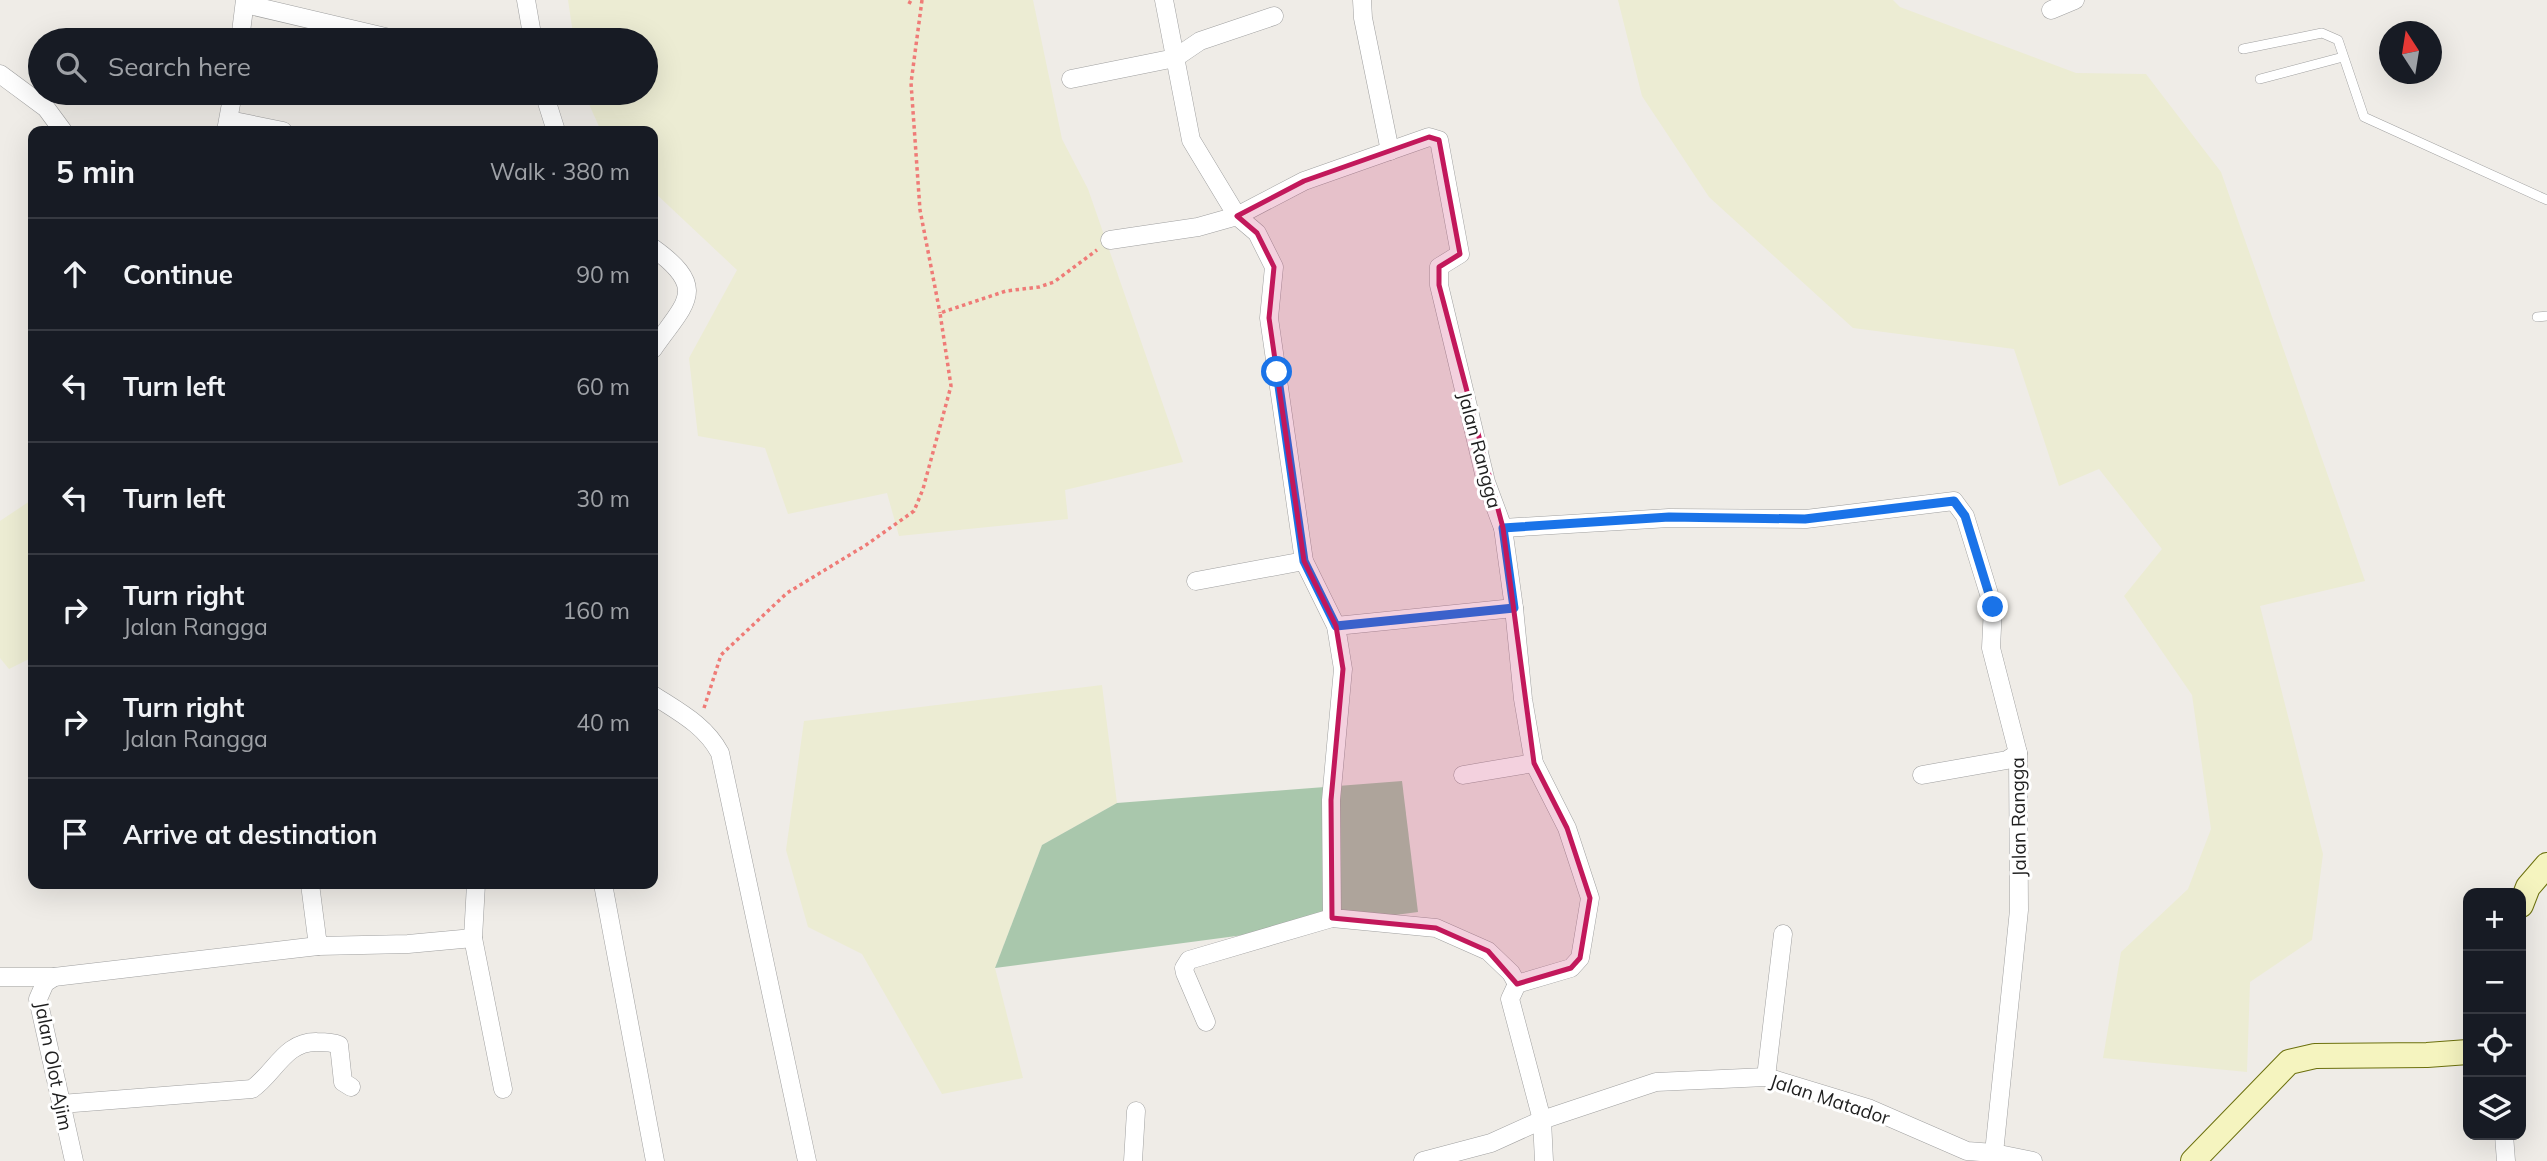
<!DOCTYPE html>
<html lang="en">
<head>
<meta charset="utf-8">
<style>
  body { margin:0; font-family:Mulish,sans-serif; background:#242831; color:#f1f3f6 }
  .controls { position:absolute; right:21px; bottom:21px; display:grid; overflow:hidden; border-radius:14px; box-shadow:0 7px 28px #0002 }
  .controls button { width:63px; height:63px; display:grid; place-items:center; padding:0; border:0; border-bottom:2px solid #363941; background:#171b24; color:#f1f3f6; font:35px sans-serif }
  .compass { position:absolute; left:2379px; top:21px; width:63px; height:63px; border-radius:50%; background:#171b24; box-shadow:0 7px 28px #0002; rotate:348deg }
  .stop { position:absolute; width:21px; height:21px; margin:-16px; border:5px solid #1a73e8; border-radius:50%; background:#fff }
  .stop.end { background:#1a73e8; border-color:#fff; box-shadow:0 2px 7px #0008 }
  .list { margin:0; padding:0; list-style:none }
  h2 { display:flex; justify-content:space-between; align-items:center; height:91px; margin:0; padding:0 28px; font-size:30px }
  h2 small { font-size:23px; font-weight:400; color:#9ea1a6 }
  .list li { display:grid; grid-template-columns:46px 1fr auto; gap:21px; align-items:center; box-sizing:border-box; height:112px; padding:0 28px; border-top:2px solid #363941 }
  .list b { display:block; font-size:26px; white-space:nowrap }
  .list p { margin:0; font-size:23px; white-space:nowrap; color:#9ea1a6 }
  .list em { font-size:23px; font-style:normal; color:#9ea1a6 }
  .icon { flex:none; width:38px; height:38px; fill:none; stroke:currentColor; stroke-width:2; stroke-linecap:round; stroke-linejoin:round }
  .map { position:relative; flex:none; width:2547px; height:1161px; overflow:hidden }
  .search { position:absolute; background:#171b24; box-shadow:0 7px 28px #0002; left:28px; top:28px; width:630px; height:77px; display:flex; align-items:center; gap:18px; box-sizing:border-box; padding:0 24px; border-radius:38px; color:#9ea1a6; font-size:26px }
  .panel { position:absolute; background:#171b24; box-shadow:0 7px 28px #0002; left:28px; top:126px; width:630px; height:763px; border-radius:14px }
  .map>svg:first-child { display:block }
  .farmland { fill:#ececd3 }
  .cemetery { fill:#a9c7ac }
  .lines { fill:none; stroke-linecap:round; stroke-linejoin:round }
  .lane-casing { stroke:#a0a0a0; stroke-width:10 }
  .street-casing { stroke:#a0a0a0; stroke-width:19 }
  .secondary-casing { stroke:#6c700d; stroke-width:26 }
  .path { stroke:#ef7b77; stroke-width:3.5; stroke-dasharray:3.5 3.5; stroke-linecap:butt }
  .lane { stroke:#fff; stroke-width:9 }
  .street { stroke:#fff; stroke-width:18 }
  .secondary { stroke:#f5f4bf; stroke-width:24 }
  .route { stroke:#1a73e8; stroke-width:9 }
  .marked { fill:#c2185b; fill-opacity:0.2; stroke:#c2185b; stroke-width:5; stroke-linejoin:round }
  .labels { text-anchor:middle; stroke-width:6; stroke-linejoin:round; paint-order:stroke }
  .street-label { font-size:19px; fill:#1f1f1f; stroke:#fff }
</style>
</head>
<body>
<div class="map">
<svg width="2547" height="1161" viewBox="0 0 2547 1161">
  <rect width="100%" height="100%" fill="#efece7"/>
  <g class="farmland">
    <polygon points="568,0 1033,0 1062,139 1088,189 1183,462 1065,490 1068,519 899,536 887,493 788,514 765,448 698,436 689,358 737,270 653,191 653,131 601,131 584,93 646,93 646,40 574,40"/>
    <polygon points="1618,0 1893,0 1900,7 2076,73 2146,74 2221,172 2365,581 2260,606 2323,854 2312,940 2250,982 2247,1072 2103,1058 2121,952 2188,889 2211,829 2192,695 2124,596 2162,549 2099,469 2059,486 2014,349 1853,328 1709,197 1642,96"/>
    <polygon points="33,499 33,657 9,669 0,658 0,521"/>
    <polygon points="1102,685 1117,803 1042,845 995,968 1023,1078 942,1094 862,954 808,927 786,850 804,721"/>
  </g>
  <polygon class="cemetery" points="1402,781 1418,912 995,968 1042,845 1117,803"/>
  <g class="lines">
    <defs>
      <g id="lane">
        <polyline points="2243,49 2322,33 2338,40 2364,117 2547,200"/>
        <polyline points="2260,79 2343,57"/>
        <polyline points="2537,317 2547,316"/>
      </g>
      <g id="street">
        <polyline points="526,0 533,40"/>
        <polyline points="1164,0 1191,140 1237,216 1304,181 1429,137 1439,140 1460,254 1439,267 1439,285 1486,482 1503,528 1669,518 1806,519 1954,501 1965,516 1993,607 1991,648 2018,753 2019,910 1994,1153"/>
        <polyline points="1362,0 1363,18 1390,151"/>
        <polyline points="245,4 398,40"/>
        <polyline points="2051,10 2075,0"/>
        <polyline points="240,40 245,0"/>
        <polyline points="0,74 46,108 63,131"/>
        <polyline points="1071,79 1175,58 1200,41 1274,16"/>
        <polyline points="544,93 556,131"/>
        <polyline points="229,120 283,131"/>
        <polyline points="226,131 233,93"/>
        <polyline points="1110,240 1198,227 1237,216 1257,233 1274,267 1269,318 1304,561 1336,626 1343,669 1331,800 1332,918 1436,928 1488,951 1511,973 1517,984"/>
        <path d="M653,248C710,289 685,303 653,349"/>
        <polyline points="1503,528 1514,608 1523,699 1534,763 1567,828 1590,898 1580,958 1571,968 1517,984 1510,999 1542,1120 1544,1161"/>
        <polyline points="1196,581 1304,561"/>
        <polyline points="1336,626 1514,608"/>
        <path d="M653,695C679,712 705,725 720,753L807,1161"/>
        <polyline points="1463,775 1534,763"/>
        <polyline points="1922,775 2007,760 2018,753"/>
        <polyline points="310,884 318,946 408,944 473,938"/>
        <polyline points="476,884 473,938 503,1089"/>
        <polyline points="603,884 655,1161"/>
        <polyline points="0,977 54,977 318,946"/>
        <polyline points="54,977 45,983 38,999 74,1161"/>
        <polyline points="1206,1022 1185,973 1184,968 1189,960 1332,918"/>
        <polyline points="1766,1077 1783,934"/>
        <path d="M61,1104L252,1089C275,1073 285,1041 317,1042C325,1042 332,1042 339,1045L343,1082L351,1087"/>
        <polyline points="2504,1135 2506,1161"/>
        <polyline points="1133,1161 1136,1111"/>
        <polyline points="1423,1161 1491,1143 1542,1120 1656,1082 1766,1077 1868,1108 1967,1151 1994,1153 2033,1161"/>
      </g>
      <g id="secondary">
        <polyline points="2521,905 2528,887 2547,865"/>
        <polyline points="2193,1161 2289,1062 2315,1056 2427,1055 2468,1052"/>
      </g>
    </defs>
    <use href="#lane" class="lane-casing"/>
    <use href="#street" class="street-casing"/>
    <use href="#secondary" class="secondary-casing"/>
    <g class="path">
      <polyline points="922,0 911,83 920,210 940,313"/>
      <polyline points="909,4 911,0"/>
      <polyline points="704,708 721,655 787,593 866,545 914,511 923,489 951,386 940,313 1006,291 1039,287 1054,282 1097,250"/>
    </g>
    <use href="#lane" class="lane"/>
    <use href="#street" class="street"/>
    <use href="#secondary" class="secondary"/>
  </g>
  <g class="lines">
    <polyline class="route" points="1277,372 1304,561 1336,626 1514,608 1503,528 1669,517 1805,519 1954,501 1965,516 1993,607"/>
  </g>
  <path class="marked" d="M1429,137L1439,140L1460,254L1439,267V285L1503,528L1534,763L1567,828L1590,898L1580,958L1571,968L1517,984L1488,951L1436,928L1332,918L1331,800L1343,669L1336,626L1304,561L1269,318L1274,267L1257,233L1237,216L1304,181Z"/>
  <g class="labels">
    <g class="street-label">
      <text transform="translate(1480 450) rotate(75)" y="7">Jalan Rangga</text>
      <text transform="translate(2018 817) rotate(-91)" y="7">Jalan Rangga</text>
      <text transform="translate(54 1066) rotate(79)" y="7">Jalan Olot Ajim</text>
      <text transform="translate(1830 1099) rotate(18)" y="7">Jalan Matador</text>
    </g>
  </g>
</svg>
<div class="controls">
<button>+</button>
<button>−</button>
<button><svg class="icon" aria-label="locate" viewBox="0 0 24 24"><circle cx="12" cy="12" r="6"/><path d="M12 2v4M12 18v4M2 12h4M18 12h4"/></svg></button>
<button><svg class="icon" aria-label="layers" viewBox="0 0 24 24"><path d="M12 4l9 5-9 5-9-5zM3 14l9 5 9-5"/></svg></button>
</div>
<svg class="compass" viewBox="-18 -18 36 36"><path d="M0-13l5 13h-10z" fill="#e53935"/><path d="M0 13l5-13h-10z" fill="#9ea1a6"/></svg>
<div class="stop" style="left:1277px;top:372px"></div>
<div class="stop end" style="left:1993px;top:607px"></div>
<div class="search"><svg class="icon" aria-label="search" viewBox="0 0 24 24"><circle cx="10" cy="10" r="6"/><path d="M15 15l6 6"/></svg>Search here</div>
<section class="panel">
<h2>5 min<small>Walk · 380 m</small></h2>
<ul class="list">
<li><svg class="icon" aria-label="ahead" viewBox="0 0 24 24"><path d="M12 20V5M6 11l6-6 6 6"/></svg><div><b>Continue</b></div><em>90 m</em></li>
<li><svg class="icon" aria-label="left" viewBox="0 0 24 24"><path d="M17 20v-9H6M10 6l-5 5 5 5"/></svg><div><b>Turn left</b></div><em>60 m</em></li>
<li><svg class="icon" aria-label="left" viewBox="0 0 24 24"><path d="M17 20v-9H6M10 6l-5 5 5 5"/></svg><div><b>Turn left</b></div><em>30 m</em></li>
<li><svg class="icon" aria-label="right" viewBox="0 0 24 24"><path d="M7 20v-9h11M14 6l5 5-5 5"/></svg><div><b>Turn right</b><p>Jalan Rangga</p></div><em>160 m</em></li>
<li><svg class="icon" aria-label="right" viewBox="0 0 24 24"><path d="M7 20v-9h11M14 6l5 5-5 5"/></svg><div><b>Turn right</b><p>Jalan Rangga</p></div><em>40 m</em></li>
<li><svg class="icon" aria-label="arrive" viewBox="0 0 24 24"><path d="M6 21V4h12l-3 4 3 4H6"/></svg><div><b>Arrive at destination</b></div></li>
</ul>
</section>
</div>
</body>
</html>
